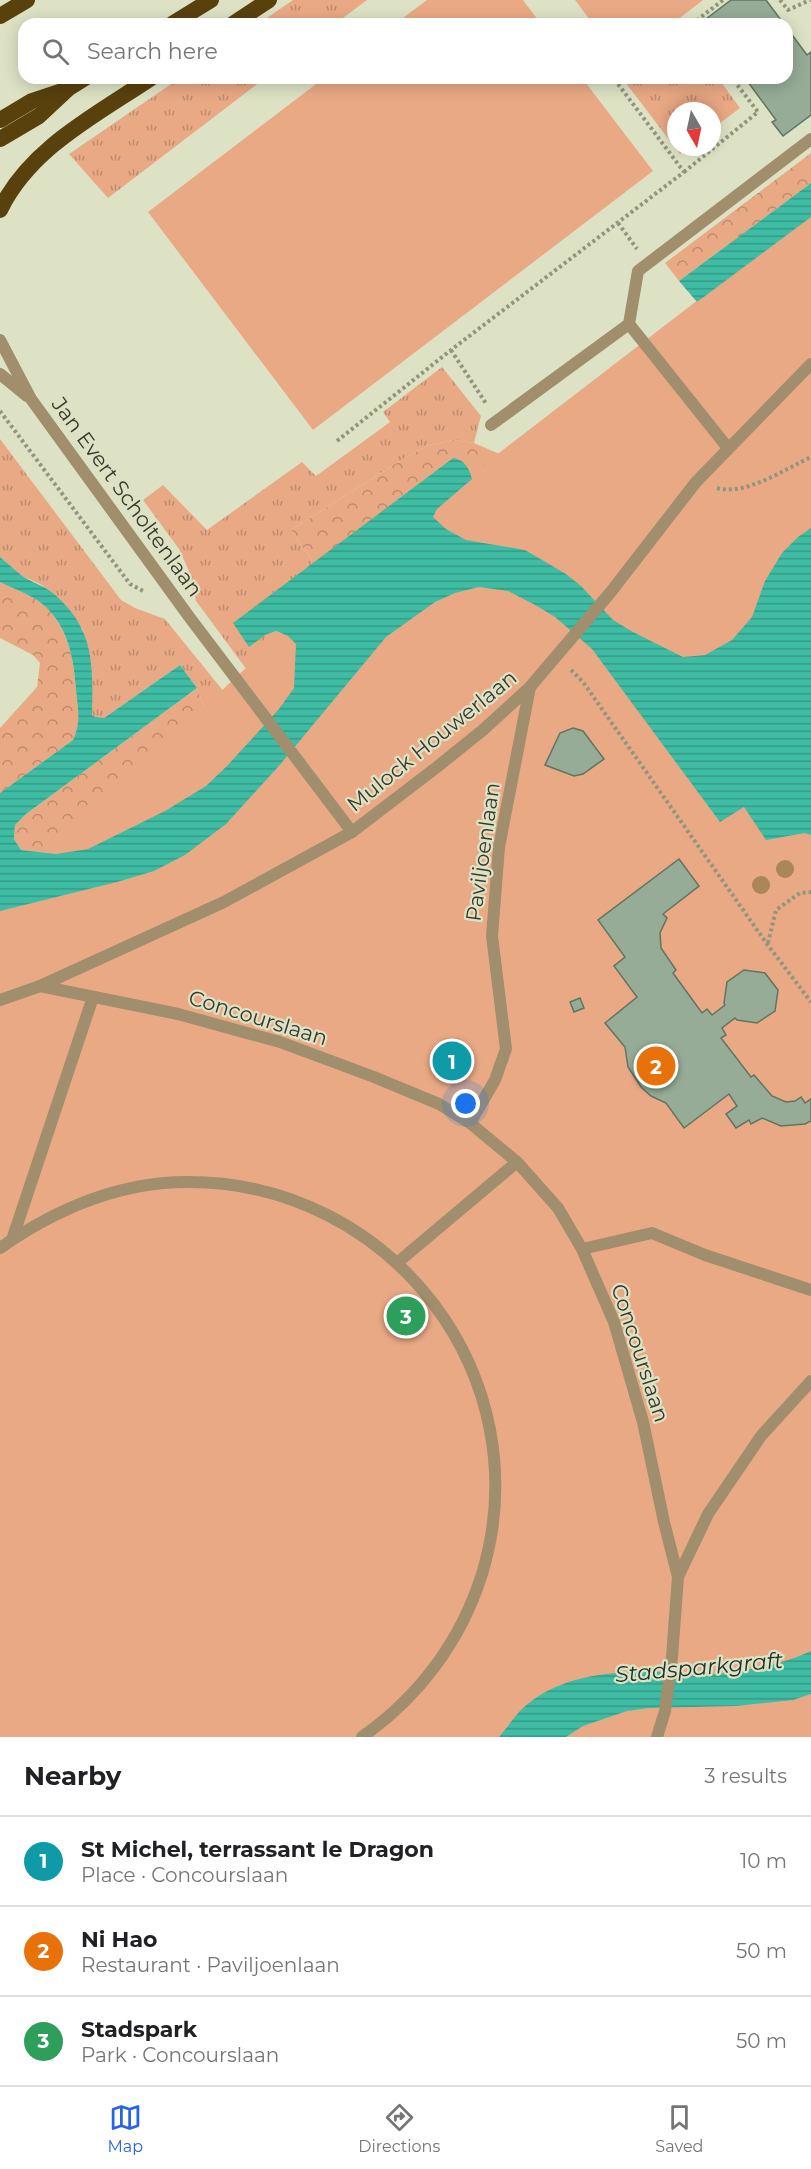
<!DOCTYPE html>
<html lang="en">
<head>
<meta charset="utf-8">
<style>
  body { margin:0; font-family:Montserrat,sans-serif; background:#f6f6f6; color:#202124 }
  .compass { position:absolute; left:667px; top:102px; width:54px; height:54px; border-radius:50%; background:#fff; box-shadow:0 3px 15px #0003; rotate:171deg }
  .you { position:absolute; left:466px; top:1104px; width:21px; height:21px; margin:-15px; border:4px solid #fff; border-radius:50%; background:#1a73e8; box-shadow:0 0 0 9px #1a73e833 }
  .badge { display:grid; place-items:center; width:39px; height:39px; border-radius:50%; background:#2563eb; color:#fff; font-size:20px; font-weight:700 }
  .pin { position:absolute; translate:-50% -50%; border:3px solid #fff; box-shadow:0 2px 6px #0006 }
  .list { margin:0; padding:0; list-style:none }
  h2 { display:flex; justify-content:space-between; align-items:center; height:78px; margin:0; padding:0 24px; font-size:26px }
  h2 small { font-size:20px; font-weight:400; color:#757577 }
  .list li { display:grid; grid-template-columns:39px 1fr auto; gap:18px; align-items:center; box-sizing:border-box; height:90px; padding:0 24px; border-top:2px solid #e0e0e0 }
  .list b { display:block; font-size:22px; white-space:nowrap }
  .list p { margin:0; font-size:20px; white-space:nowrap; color:#757577 }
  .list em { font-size:20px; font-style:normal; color:#757577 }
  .icon { flex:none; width:33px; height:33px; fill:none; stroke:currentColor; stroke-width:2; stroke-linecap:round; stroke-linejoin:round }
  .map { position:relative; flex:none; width:811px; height:1737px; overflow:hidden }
  .search { position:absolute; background:#fff; box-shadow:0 3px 15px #0003; left:18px; right:18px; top:18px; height:66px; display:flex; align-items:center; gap:15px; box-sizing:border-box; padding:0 21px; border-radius:18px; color:#757577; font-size:22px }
  .sheet { height:348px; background:#fff }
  nav { display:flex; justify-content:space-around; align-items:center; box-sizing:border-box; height:84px; border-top:2px solid #e0e0e0; background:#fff; font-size:16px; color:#757577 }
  nav a { display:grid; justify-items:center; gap:3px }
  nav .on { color:#2563eb }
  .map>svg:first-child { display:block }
  .grass { fill:url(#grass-tufts) }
  .forest { fill:url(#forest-crowns) }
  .park { fill:#eaa985 }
  .water { fill:url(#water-rules) }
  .building { fill:#96ac96; stroke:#5f7560; stroke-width:1.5 }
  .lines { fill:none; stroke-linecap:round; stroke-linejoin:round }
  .path { stroke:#91947f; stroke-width:4; stroke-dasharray:3 3; stroke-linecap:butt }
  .service { stroke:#a08e6d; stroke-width:12 }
  .pedestrian { stroke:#a08e6d; stroke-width:12 }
  .minor { stroke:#a08e6d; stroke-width:12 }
  .trunk { stroke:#59410e; stroke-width:16 }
  .tree { fill:#ab8659 }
  .labels { text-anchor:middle; stroke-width:4.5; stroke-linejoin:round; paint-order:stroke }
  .street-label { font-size:21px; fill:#37392d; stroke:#dee2c4 }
  .water-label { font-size:22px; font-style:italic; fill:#1c312c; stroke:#dee2c4 }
</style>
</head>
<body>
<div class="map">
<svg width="811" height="1737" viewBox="0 0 811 1737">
  <defs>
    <pattern id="grass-tufts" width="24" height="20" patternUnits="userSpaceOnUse" patternTransform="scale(1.5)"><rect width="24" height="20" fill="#eaa985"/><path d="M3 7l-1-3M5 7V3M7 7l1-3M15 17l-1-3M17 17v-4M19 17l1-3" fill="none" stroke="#be8b6d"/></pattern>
    <pattern id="forest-crowns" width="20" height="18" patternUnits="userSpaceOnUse" patternTransform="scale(1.5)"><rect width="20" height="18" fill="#eaa985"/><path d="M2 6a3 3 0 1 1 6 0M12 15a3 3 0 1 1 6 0" fill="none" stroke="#be8b6d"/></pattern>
    <pattern id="water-rules" width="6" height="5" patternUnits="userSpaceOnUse" patternTransform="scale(1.5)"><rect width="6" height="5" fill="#3fbca4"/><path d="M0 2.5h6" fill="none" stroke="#369a86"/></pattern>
  </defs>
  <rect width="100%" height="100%" fill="#dee2c4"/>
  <g class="grass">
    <polygon points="293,0 367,0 335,24 258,24"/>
    <polygon points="180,78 265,78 108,198 69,154"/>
    <polygon points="631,78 718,78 740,108 712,129 712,111 676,111 676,147 689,147 680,154 625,82"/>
    <polygon points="442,367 481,416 474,443 454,440 429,445 403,459 291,530 314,563 234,623 265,635 276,631 288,636 272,704 196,601 188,569 179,549 143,500 163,485 207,530 302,462 316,476 390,422 383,412"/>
    <polygon points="0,439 121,600 135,608 165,619 246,719 227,766 197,688 180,665 104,718 95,718 92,715 92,690 83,630 53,593 40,584 22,576 0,557"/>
  </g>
  <g class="forest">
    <polygon points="811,153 811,183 679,281 665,263"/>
    <polygon points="454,440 474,443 497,453 526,473 581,586 453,458 314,563 291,530 403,459 429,445"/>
    <path d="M0,582C13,589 30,594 41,603C68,624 74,659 76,690C78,709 81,722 73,740L0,793V728L37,687L40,663L33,655L0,638Z"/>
    <polygon points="197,688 227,766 56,854 21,850 14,839 15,825 26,814"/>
  </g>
  <g class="park">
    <polygon points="427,0 523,0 541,24 395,24"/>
    <polygon points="575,0 703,0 672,24 593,24"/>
    <polygon points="324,78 582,78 653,171 313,430 148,212"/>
    <polygon points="811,213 811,1737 0,1737 0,895 378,546"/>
  </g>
  <g class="water">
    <polygon points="811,183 811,217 697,302 679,281"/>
    <path d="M453,458C465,460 469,468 472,479L437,509L433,517L446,529L466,540L525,550L566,574L581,586L613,620L633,632L683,657L705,655L732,640L752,617L765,581L782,553L798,537L811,528V835L805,833L766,840L744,807L720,822L592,649L555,617L537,606L508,591L479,587L455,593L435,602L386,637L278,767L226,824L185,855L154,871L117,882L0,911V793L73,740C81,722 78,710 76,690C74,659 68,624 41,603C30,594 13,589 0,582V557C7,563 14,569 21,575C31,582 43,585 53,593C95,629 93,664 92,715L95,717L104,718L180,665L197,688L26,814L15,825L14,839L21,850L56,854L88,849L165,811L206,786L227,766L279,709L294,688L296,644L288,636L276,631L265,635L249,647L233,623Z"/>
    <path d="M811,1651V1694L793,1700L736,1706L649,1708L627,1711L583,1726L566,1737H499C506,1729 512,1720 519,1712C553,1677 604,1672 651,1671C661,1671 671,1676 682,1676C719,1676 779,1667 811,1651Z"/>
  </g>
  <g class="building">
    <polygon points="731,0 766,0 784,24 704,24 702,22"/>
    <polygon points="787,28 807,55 811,52 811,115 783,136 772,122 776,120 745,78 787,78"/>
    <polygon points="573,728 583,731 604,759 583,774 574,776 545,765 560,733"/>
    <polygon points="679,859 699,886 663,914 667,918 660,933 661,948 676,970 673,973 702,1013 707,1009 712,1015 725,1005 724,1003 727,982 744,970 765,973 778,990 775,1011 757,1023 737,1020 735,1018 722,1028 726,1035 721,1038 751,1077 754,1075 772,1096 786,1102 795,1101 801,1097 805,1103 811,1099 811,1121 805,1124 781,1126 762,1118 751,1124 749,1120 736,1128 726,1114 737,1106 729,1094 684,1128 666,1103 651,1096 641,1087 628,1067 625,1047 605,1023 637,997 614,966 625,957 598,920"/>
    <polygon points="580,998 584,1008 574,1012 570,1002"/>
  </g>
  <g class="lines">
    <g class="path">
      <polyline points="780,0 788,10 810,0"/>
      <polyline points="692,24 723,0"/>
      <polyline points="684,172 758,112 732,78"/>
      <polyline points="618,223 637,249"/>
      <polyline points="451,350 487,405"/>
      <polyline points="0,411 130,584 145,592"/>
      <polyline points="337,441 451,350 684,172 618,84 625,78"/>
      <path d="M717,488C746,496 785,469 811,457"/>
      <polyline points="571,670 583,682 767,944 811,1002"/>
      <polyline points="768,943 776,910 800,893 811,892"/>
    </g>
    <g class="service">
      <polyline points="629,324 728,448"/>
      <polyline points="491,425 629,324 638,271 811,139"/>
      <polyline points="12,1240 93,997"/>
      <polyline points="397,1263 517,1162"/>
    </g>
    <path class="pedestrian" d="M0,1248C56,1209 118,1182 187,1182C391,1181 542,1377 482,1574C461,1641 419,1697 362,1737"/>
    <g class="minor">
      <polyline points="0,340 31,399 190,618 352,832"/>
      <polyline points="0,374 27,396"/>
      <polyline points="40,986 178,1014 280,1042 374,1077 439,1104 470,1123 517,1162 558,1208 582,1249 614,1322 643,1422 664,1522 678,1577 672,1657 665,1711 657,1737"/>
      <polyline points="0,1000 40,986 224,902 352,832 437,767 483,730 530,687 610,593 696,482 811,364"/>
      <polyline points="470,1123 495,1080 506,1049 492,936 499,847 530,687"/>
      <polyline points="582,1249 652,1233 705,1255 811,1290"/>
      <polyline points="678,1577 708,1514 761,1436 811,1381"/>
    </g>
    <g class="trunk">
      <polyline points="0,16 27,0"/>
      <polyline points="172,24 211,0"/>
      <polyline points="233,24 269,0"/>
      <polyline points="0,120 32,101 62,91"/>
      <polyline points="0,139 39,116 69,88 85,78"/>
      <path d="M0,210C30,148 96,115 151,78"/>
    </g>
  </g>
  <g class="tree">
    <circle cx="785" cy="869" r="9"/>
    <circle cx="761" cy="885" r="9"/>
  </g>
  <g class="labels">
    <g class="street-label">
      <text transform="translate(127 497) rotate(54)" y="7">Jan Evert Scholtenlaan</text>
      <text transform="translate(432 741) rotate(-39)" y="7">Mulock Houwerlaan</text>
      <text transform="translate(483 852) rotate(-82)" y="7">Paviljoenlaan</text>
      <text transform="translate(258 1018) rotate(17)" y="7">Concourslaan</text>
      <text transform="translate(640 1353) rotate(72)" y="7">Concourslaan</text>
    </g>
    <g class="water-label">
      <text transform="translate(699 1667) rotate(-5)" y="8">Stadsparkgraft</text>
    </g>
  </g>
</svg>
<svg class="compass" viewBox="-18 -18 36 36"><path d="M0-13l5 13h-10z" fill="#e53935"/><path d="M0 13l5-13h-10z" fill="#757577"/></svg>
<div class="you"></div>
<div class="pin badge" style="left:452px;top:1061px;background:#0f9aa8">1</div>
<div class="pin badge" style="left:656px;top:1066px;background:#e8710a">2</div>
<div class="pin badge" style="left:406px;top:1316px;background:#2e9e5b">3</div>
<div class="search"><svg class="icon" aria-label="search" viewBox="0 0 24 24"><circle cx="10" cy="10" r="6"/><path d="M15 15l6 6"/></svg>Search here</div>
</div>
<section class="sheet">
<h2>Nearby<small>3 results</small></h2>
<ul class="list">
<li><span class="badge" style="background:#0f9aa8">1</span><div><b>St Michel, terrassant le Dragon</b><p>Place · Concourslaan</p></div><em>10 m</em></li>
<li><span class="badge" style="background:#e8710a">2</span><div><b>Ni Hao</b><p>Restaurant · Paviljoenlaan</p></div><em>50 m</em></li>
<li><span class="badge" style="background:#2e9e5b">3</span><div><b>Stadspark</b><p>Park · Concourslaan</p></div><em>50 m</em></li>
</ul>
</section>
<nav>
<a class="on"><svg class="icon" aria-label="map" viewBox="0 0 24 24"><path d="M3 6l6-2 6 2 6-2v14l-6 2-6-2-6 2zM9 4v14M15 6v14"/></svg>Map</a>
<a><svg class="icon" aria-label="directions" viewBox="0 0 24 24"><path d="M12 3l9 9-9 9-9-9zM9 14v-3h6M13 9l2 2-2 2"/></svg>Directions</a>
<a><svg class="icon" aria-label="saved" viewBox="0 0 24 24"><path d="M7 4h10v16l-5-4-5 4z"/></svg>Saved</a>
</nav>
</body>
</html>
